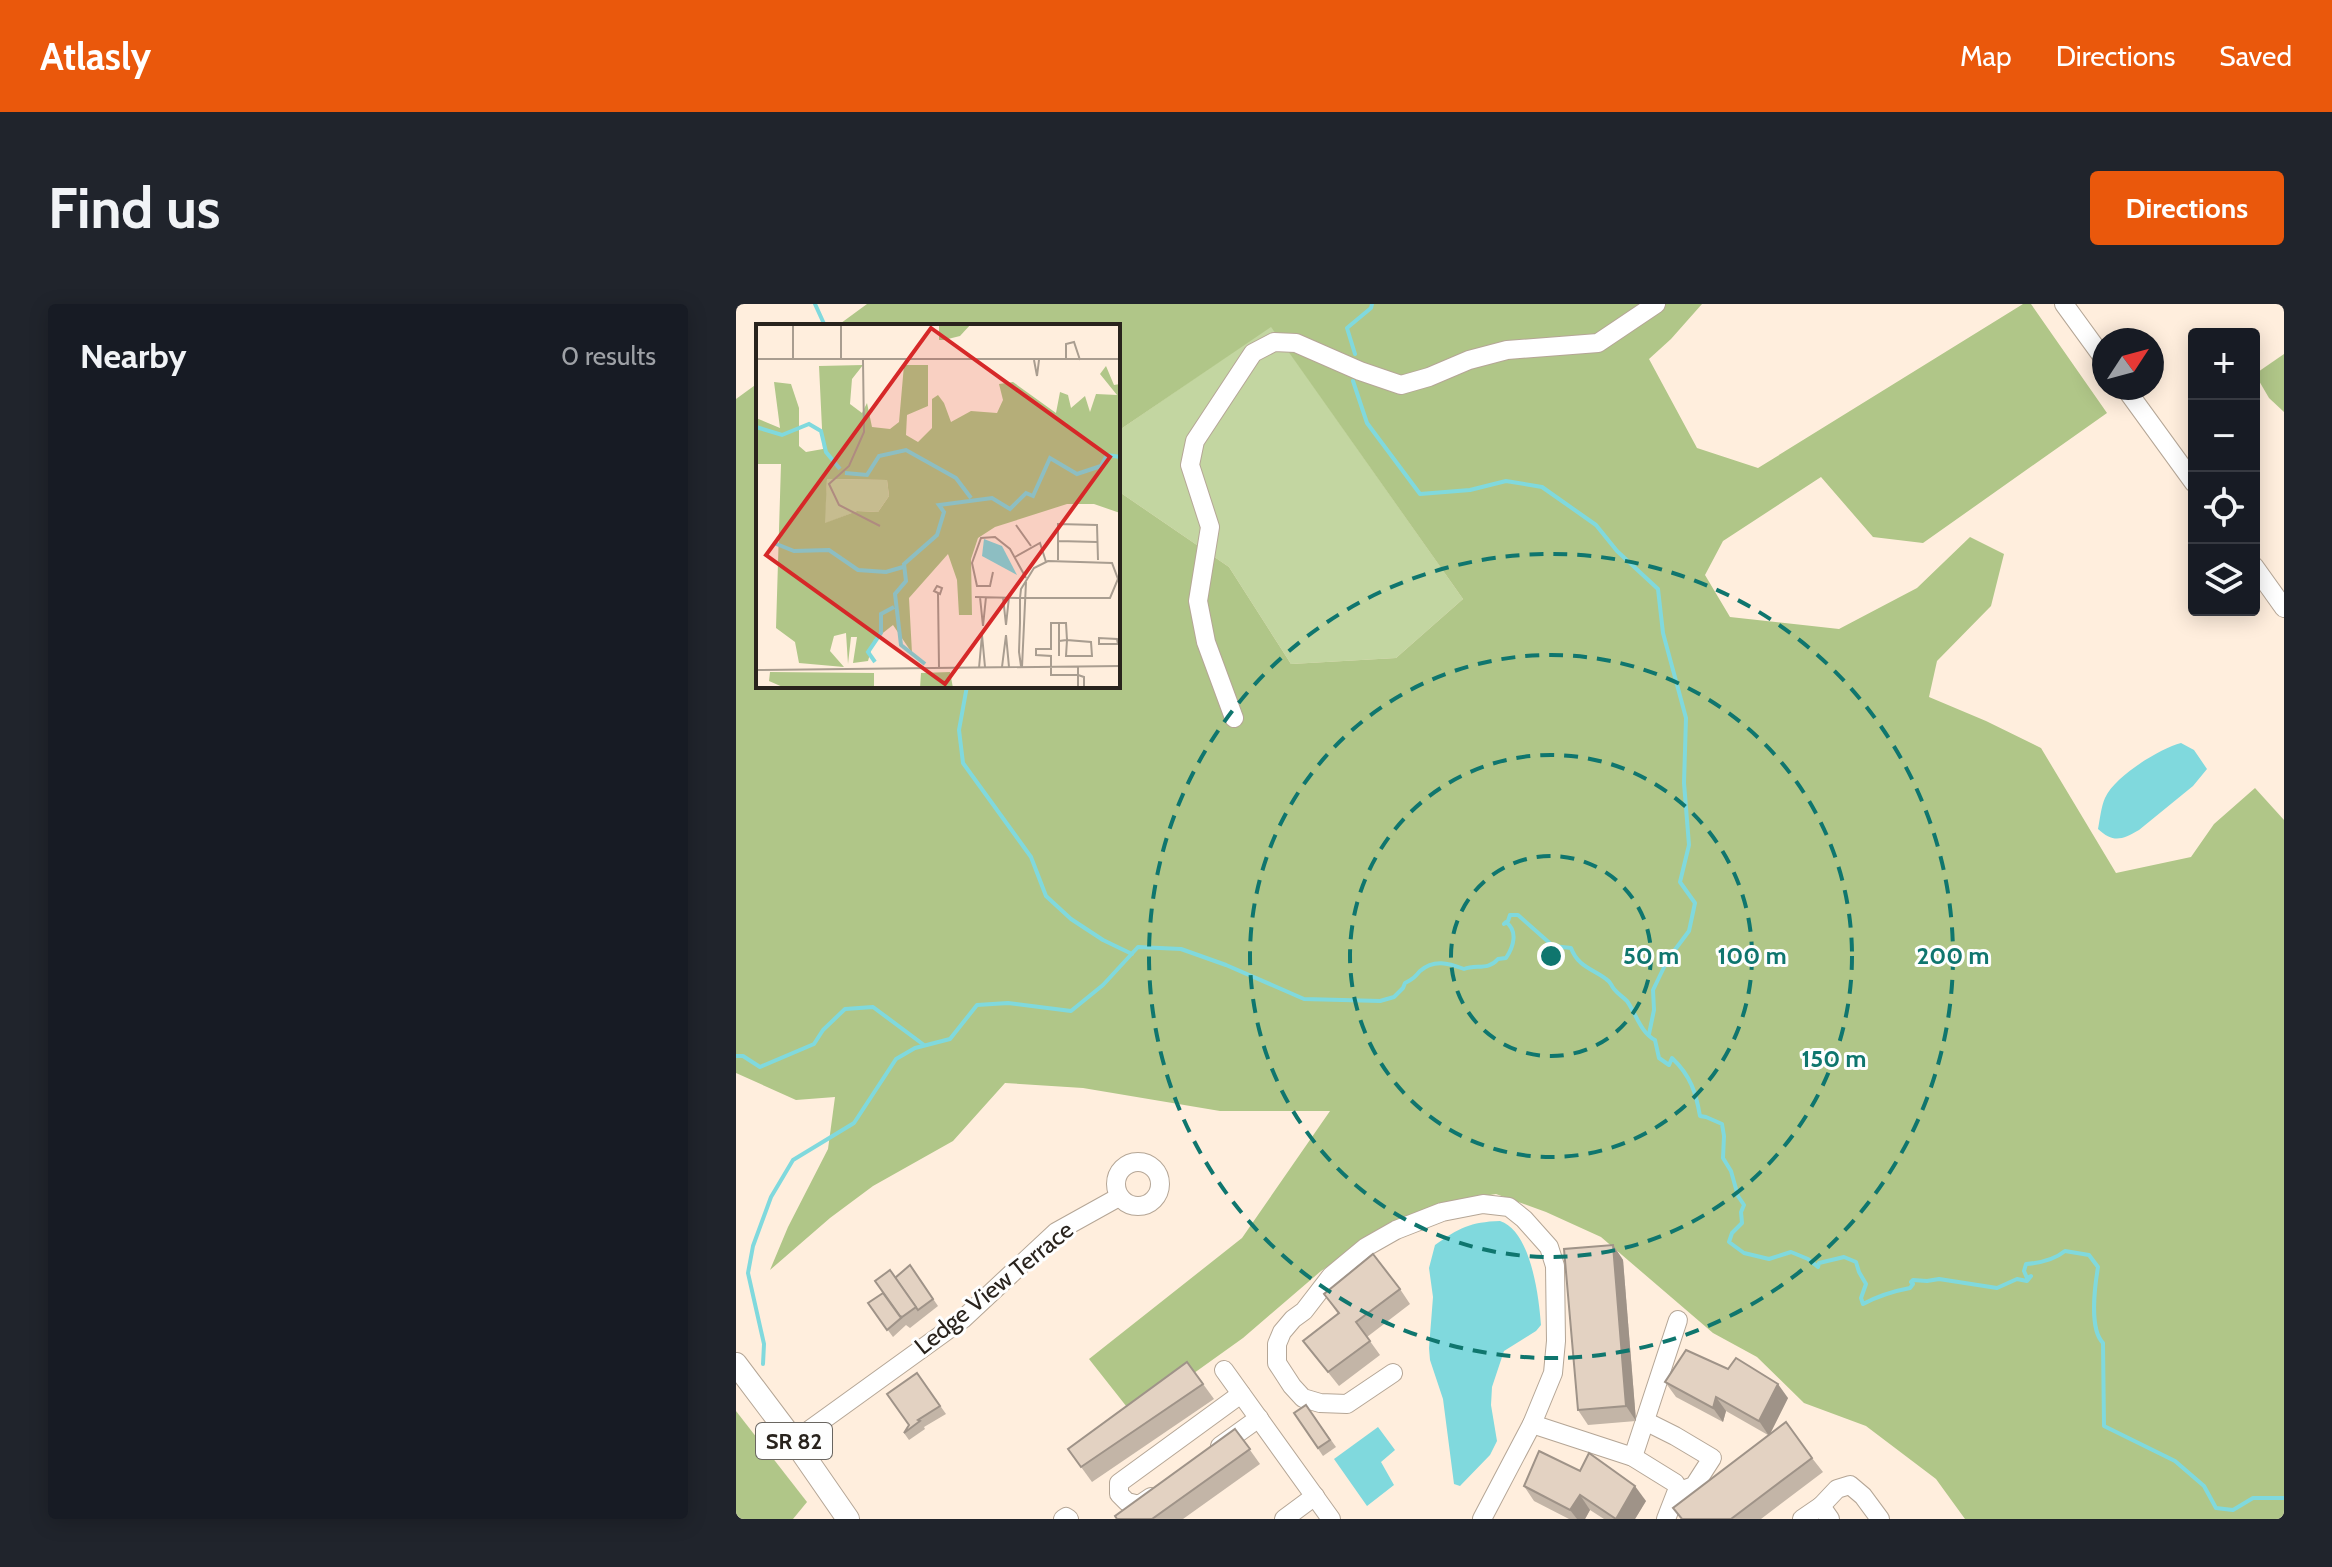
<!DOCTYPE html>
<html lang="en">
<head>
<meta charset="utf-8">
<style>
  body { margin:0; font-family:Cabin,sans-serif; background:#20242c; color:#f1f3f6 }
  .controls { position:absolute; right:24px; top:24px; display:grid; overflow:hidden; border-radius:8px; box-shadow:0 4px 20px #0003 }
  .controls button { width:72px; height:72px; display:grid; place-items:center; padding:0; border:0; border-bottom:2px solid #363941; background:#171b24; color:#f1f3f6; font:40px sans-serif }
  .compass { position:absolute; left:1356px; top:24px; width:72px; height:72px; border-radius:50%; background:#171b24; box-shadow:0 4px 20px #0003; rotate:54deg }
  .list { margin:0; padding:0; list-style:none }
  h2 { display:flex; justify-content:space-between; align-items:center; height:104px; margin:0; padding:0 32px; font-size:34px }
  h2 small { font-size:26px; font-weight:400; color:#9ea1a6 }
  .icon { flex:none; width:44px; height:44px; fill:none; stroke:currentColor; stroke-width:2; stroke-linecap:round; stroke-linejoin:round }
  .map { position:relative; flex:none; width:1548px; height:1215px; overflow:hidden; border-radius:8px }
  header { display:flex; align-items:center; gap:48px; box-sizing:border-box; height:112px; padding:0 40px; background:#ea580c; color:#fff }
  header strong { font-size:38px }
  nav { display:flex; gap:44px; margin-inline-start:auto; font-size:28px }
  .intro { display:flex; align-items:center; justify-content:space-between; box-sizing:border-box; height:192px; padding:0 48px }
  h1 { margin:0; font-size:56px }
  .button { padding:20px 36px; border-radius:8px; background:#ea580c; color:#fff; font-size:28px; font-weight:700 }
  main { display:flex; gap:48px; padding:0 48px }
  aside { flex:1; background:#171b24; border-radius:8px; box-shadow:0 4px 20px #0003 }
  .map>svg:first-child { display:block }
  .green { fill:#c3d6a1 }
  .forest { fill:#b0c688 }
  .water { fill:#80d9dd }
  .lines { fill:none; stroke-linecap:round; stroke-linejoin:round }
  .stream { stroke:#80d9dd; stroke-width:4 }
  .minor-casing { stroke:#b5a696; stroke-width:20 }
  .major-casing { stroke:#b5a696; stroke-width:24 }
  .minor { stroke:#fff; stroke-width:18 }
  .major { stroke:#fff; stroke-width:22 }
  .wall { fill:#c3b5a7 }
  .shaded-wall { fill:#9f9388 }
  .building { fill:#e3d2c2; stroke:#9f9388; stroke-width:2 }
  .ring { fill:none; stroke:#0f766e; stroke-width:4; stroke-dasharray:14 10 }
  .labels { text-anchor:middle; stroke-width:6; stroke-linejoin:round; paint-order:stroke }
  .shield { fill:#fefefe; stroke:#696560; stroke-width:2 }
  .shield-label { font-size:22px; font-weight:bold; fill:#29231d }
  .street-label { font-size:24px; fill:#29231d; stroke:#fefefe }
  .inset-river { fill:none; stroke:#80d9dd; stroke-width:4 }
  .inset-road { fill:none; stroke:#a99d90; stroke-width:2 }
  .view { fill:#d62828; fill-opacity:0.15; stroke:#d62828; stroke-width:4 }
  .inset-edge { fill:none; stroke:#29231d; stroke-width:4 }
  .centre { fill:#0f766e; stroke:#fefefe; stroke-width:4 }
  .ring-label { font-size:24px; text-anchor:middle; font-weight:bold; fill:#0f766e; stroke:#fefefe; stroke-width:6; stroke-linejoin:round; paint-order:stroke }
</style>
</head>
<body>
<header>
<strong>Atlasly</strong>
<nav><a>Map</a><a>Directions</a><a>Saved</a></nav>
</header>
<div class="intro"><h1>Find us</h1><a class="button">Directions</a></div>
<main>
<aside>
<h2>Nearby<small>0 results</small></h2>
<ul class="list">
</ul>
</aside>
<div class="map">
<svg width="1548" height="1215" viewBox="0 0 1548 1215">
  <rect width="100%" height="100%" fill="#fed"/>
  <polygon class="green" points="535,22 727,295 660,354 555,360 493,263 382,187 382,127"/>
  <g class="forest">
    <polygon points="131,0 966,0 935,35 913,55 961,144 1022,164 1287,0 1295,0 1371,109 1187,239 1137,233 1085,173 987,237 969,271 994,313 1103,325 1181,284 1234,233 1268,250 1255,302 1201,357 1193,393 1250,417 1305,444 1380,569 1455,553 1478,520 1519,484 1548,516 1548,1215 1229,1215 1200,1175 1130,1122 1068,1099 1021,1053 977,1029 865,933 810,908 760,890 736,894 645,926 585,967 507,1034 398,1112 353,1055 506,934 594,807 484,807 347,784 269,779 217,837 137,882 94,914 34,966 52,923 92,845 99,793 60,796 0,769 0,95 22,79 22,382 382,382 382,187 493,263 555,360 660,354 727,295 535,23 382,127 382,22 101,22"/>
    <polygon points="1548,50 1548,108 1533,94 1519,70"/>
    <polygon points="0,1107 71,1198 57,1215 0,1215"/>
  </g>
  <g class="water">
    <path d="M1445,439L1458,446L1471,465L1457,482L1403,526C1386,536 1377,539 1362,525C1364,515 1365,503 1369,494C1379,472 1423,445 1445,439Z"/>
    <path d="M764,917C795,927 803,993 805,1021L800,1027L768,1047L756,1083L755,1101L761,1137L754,1151L724,1182L718,1180L707,1095L694,1056L693,1044L697,993L693,964L699,941C723,924 734,918 764,917Z"/>
    <polygon points="642,1123 659,1146 645,1158 658,1181 631,1202 598,1155"/>
  </g>
  <g class="lines">
    <g class="stream">
      <polyline points="79,0 89,22"/>
      <polyline points="619,50 611,24 635,4 636,0"/>
      <polyline points="617,77 631,119 684,190 734,186 770,177 806,183 860,221 881,247 922,285 927,329 950,414 948,479 953,541 944,578 959,599 953,627 932,655 917,686 918,706 913,730"/>
      <polyline points="231,382 223,426 227,459 295,553 310,592 335,615 367,636 396,650"/>
      <polyline points="0,752 7,752 24,763 78,740 87,726 109,705 137,703 188,741"/>
      <path d="M27,1060L28,1040L12,969L17,942L35,893L57,856L118,819L160,755L179,744L214,735L241,701L272,699L335,707L367,681L402,643L445,645L490,661L568,695L644,697L658,693L667,684L669,679C677,675 679,673 684,667C698,655 712,659 728,665C740,660 752,667 762,655L770,654C778,642 782,627 770,618L768,620L772,617L774,611H782L817,642L835,644C842,663 857,665 870,675C876,679 874,680 878,685C882,690 886,692 891,697C900,710 905,729 919,736L923,754L933,761L936,754C955,772 960,789 964,812L970,813L986,820L988,832L987,854L995,867L1002,892L1008,901L1005,908L1006,919L996,929L993,938L1008,949L1033,955L1055,948L1072,955L1082,963L1083,959L1108,953L1120,958L1123,968L1130,980L1125,994L1127,1000C1142,992 1158,987 1174,984L1177,980L1175,978L1177,976L1191,977L1203,975L1261,984L1281,975L1291,977L1295,972L1291,974L1288,967L1290,960C1303,959 1318,956 1329,947L1353,951L1362,963C1359,981 1353,1025 1367,1039L1368,1122L1439,1157L1468,1182L1480,1204L1497,1206L1517,1194H1548"/>
      <polyline points="22,1146 23,1122"/>
    </g>
    <defs>
      <g id="minor">
        <polyline points="1328,0 1368,55"/>
        <polyline points="1389,84 1458,179"/>
        <polyline points="1518,262 1548,304"/>
        <polyline points="498,414 470,338 462,297 474,223 454,161 459,137 517,49 538,38 560,39 624,67 665,81 693,73 733,56 771,46 862,39 920,0"/>
        <circle cx="402" cy="880" r="22"/>
        <polyline points="488,1066 595,1215"/>
        <polyline points="657,1069 611,1100 584,1099 567,1094 556,1082 541,1059 541,1040 546,1028 557,1015 568,1007 595,972 630,943 660,926 706,908 747,900 773,903 788,915 813,943 819,962 820,1037 817,1069 796,1120 746,1215"/>
        <polyline points="909,1117 939,1132 976,1154 958,1182 941,1188"/>
        <polyline points="796,1120 897,1153 939,1179 942,1184 930,1215"/>
        <polyline points="58,1137 227,1015 320,928 383,893"/>
        <polyline points="484,1142 523,1114"/>
        <polyline points="897,1153 942,1016"/>
        <polyline points="415,1193 403,1201 391,1198 383,1190 383,1179 505,1090"/>
        <polyline points="1085,1202 1101,1185 1114,1181 1127,1192 1144,1215"/>
        <polyline points="327,1215 330,1213 333,1215"/>
        <polyline points="548,1215 579,1192"/>
        <polyline points="1066,1215 1085,1202 1094,1215"/>
      </g>
      <polyline id="major" points="0,1060 58,1137 112,1215"/>
    </defs>
    <use href="#minor" class="minor-casing"/>
    <use href="#major" class="major-casing"/>
    <use href="#minor" class="minor"/>
    <use href="#major" class="major"/>
  </g>
  <g class="wall">
    <polygon points="877,941 887,956 900,1117 852,1121 842,1106"/>
    <polygon points="174,961 202,1002 174,1024 170,1021 157,1033 132,999 147,989 159,974"/>
    <polygon points="664,985 674,1000 631,1033 644,1051 603,1082 567,1037 602,1010 588,990"/>
    <polygon points="451,1058 478,1095 356,1178 332,1145"/>
    <polygon points="181,1069 210,1110 188,1123 189,1125 173,1136 168,1129 173,1121"/>
    <polygon points="929,1078 1052,1094 1034,1130 1076,1154 1087,1168 1025,1215 945,1215 1032,1131 990,1107 987,1118 940,1093"/>
    <polygon points="570,1101 600,1143 587,1152 558,1109"/>
    <polygon points="499,1125 524,1160 447,1215 381,1215"/>
    <polygon points="844,1167 910,1197 899,1215 868,1215 854,1206 849,1215 833,1215 798,1197 788,1182"/>
  </g>
  <g class="shaded-wall">
    <polygon points="877,941 887,956 900,1117 890,1102"/>
    <polygon points="1042,1080 1052,1094 1033,1132 1023,1117"/>
    <polygon points="980,1093 990,1107 987,1118 977,1104"/>
    <polygon points="899,1182 910,1197 899,1215 880,1215"/>
    <polygon points="844,1191 854,1206 849,1215 841,1215 834,1206"/>
  </g>
  <g class="building">
    <polygon points="877,941 890,1102 842,1106 828,945"/>
    <polygon points="637,950 664,985 620,1018 634,1037 592,1068 567,1037 603,1009 588,990"/>
    <polygon points="174,961 197,995 182,1006 159,974"/>
    <polygon points="154,966 180,1003 166,1013 164,1012 139,977"/>
    <polygon points="147,989 165,1014 151,1026 132,999"/>
    <polygon points="950,1046 992,1065 1000,1054 1042,1080 1023,1117 980,1093 977,1104 929,1078"/>
    <polygon points="451,1058 467,1080 345,1163 332,1145"/>
    <polygon points="181,1069 204,1102 182,1116 184,1117 168,1129 173,1121 151,1090"/>
    <polygon points="570,1101 594,1136 582,1144 558,1109"/>
    <polygon points="1050,1118 1076,1154 995,1215 946,1215 937,1204"/>
    <polygon points="499,1125 514,1145 416,1215 381,1215 379,1212"/>
    <polygon points="803,1147 844,1167 853,1149 899,1182 880,1215 844,1191 834,1206 788,1182"/>
  </g>
  <g class="ring">
    <circle cx="815" cy="652" r="100"/>
    <circle cx="815" cy="652" r="201"/>
    <circle cx="815" cy="652" r="301"/>
    <circle cx="815" cy="652" r="402"/>
  </g>
  <g class="labels">
    <rect class="shield" x="20" y="1119" width="76" height="36" rx="6"/>
    <g class="shield-label">
      <text x="58" y="1145">SR 82</text>
    </g>
    <g class="street-label">
      <text transform="translate(258 984) rotate(-39)" y="8">Ledge View Terrace</text>
    </g>
  </g>
  <g transform="translate(20 20)">
    <rect width="364" height="364" fill="#fed"/>
    <path d="M71,155L131,156L133,172L122,188L101,187L68,200Z" fill="#c3d6a1"/>
    <path d="M183,0H215L204,12L188,16H183ZM107,41L96,55L94,80L106,89L111,79L116,103L134,105L143,98L148,41H172V82L151,91L150,111L162,118L176,104V75L182,71L188,79L195,98L215,87L241,89L247,76L243,60L257,58L300,89L304,68L312,71L315,84L329,72L334,88L340,70L361,71L344,50L350,42L358,61L364,60V189L338,180H311L239,203L222,214L215,235L216,291H203L201,256L192,230L153,274L156,329L137,301L118,316L112,337L97,339L101,313H95L92,340L90,309L78,312L74,327L88,343L43,339L39,318L20,304L25,140H0V94L24,104L18,58L35,60L43,84V122L50,128L67,125L63,42ZM71,155L131,156L133,172L122,188L101,187L69,199ZM14,348L118,349V364H29L13,357ZM194,348L197,364H164L165,349Z" fill="#b0c688" fill-rule="evenodd"/>
    <path d="M228,215L246,222L261,251L226,232Z" fill="#80d9dd"/>
    <path class="inset-river" d="M0,103L26,111L53,100L65,107L70,128L84,145M89,149L111,151L123,132L150,126L200,154L215,174M18,219L38,227L73,226L102,246L130,248L147,243M119,338L112,328L125,309V290L138,283M169,340L145,321L139,270L150,257L148,240L181,211L188,188L183,181L236,174L254,185L270,169L277,172L294,134L321,150L345,142L351,131L364,133"/>
    <path class="inset-road" d="M37,0V35M0,35H364M85,35V0M107,36L108,108L93,142L73,160L83,181L124,202M278,36L281,52L283,36M310,36V20L318,18L324,36M260,201L275,222M302,217L341,218M259,233L284,219L290,238M302,236V200L341,201L342,236M237,248L234,262H221L216,239L225,214L239,213L254,225L270,254M181,262L186,264L184,270L178,267ZM182,270L183,343M219,273L264,274H354L362,255L356,239L292,237L278,244L265,265L264,274V299L263,328L265,342M224,273L227,302L230,273M247,273L250,301L253,273M303,299H310L311,316L335,318L336,332H310L311,316L303,317M226,311L229,343M362,320L361,315L343,314V320H364M303,332V299H295V325H280V331L295,332V351H322V343M246,343L250,311L253,343M266,343L270,258M223,344L226,311M0,346L364,342M322,364V351L328,353V364"/>
    <path class="view" d="M175,4L354,133L189,360L10,231Z"/>
    <rect width="364" height="364" class="inset-edge"/>
  </g>
  <circle cx="815" cy="652" r="12" class="centre"/>
  <g class="ring-label">
    <text x="915" y="660">50 m</text>
    <text x="1016" y="660">100 m</text>
    <text x="1217" y="660">200 m</text>
    <text x="1098" y="763">150 m</text>
  </g>
</svg>
<div class="controls">
<button>+</button>
<button>−</button>
<button><svg class="icon" aria-label="locate" viewBox="0 0 24 24"><circle cx="12" cy="12" r="6"/><path d="M12 2v4M12 18v4M2 12h4M18 12h4"/></svg></button>
<button><svg class="icon" aria-label="layers" viewBox="0 0 24 24"><path d="M12 4l9 5-9 5-9-5zM3 14l9 5 9-5"/></svg></button>
</div>
<svg class="compass" viewBox="-18 -18 36 36"><path d="M0-13l5 13h-10z" fill="#e53935"/><path d="M0 13l5-13h-10z" fill="#9ea1a6"/></svg>
</div>
</main>
</body>
</html>
